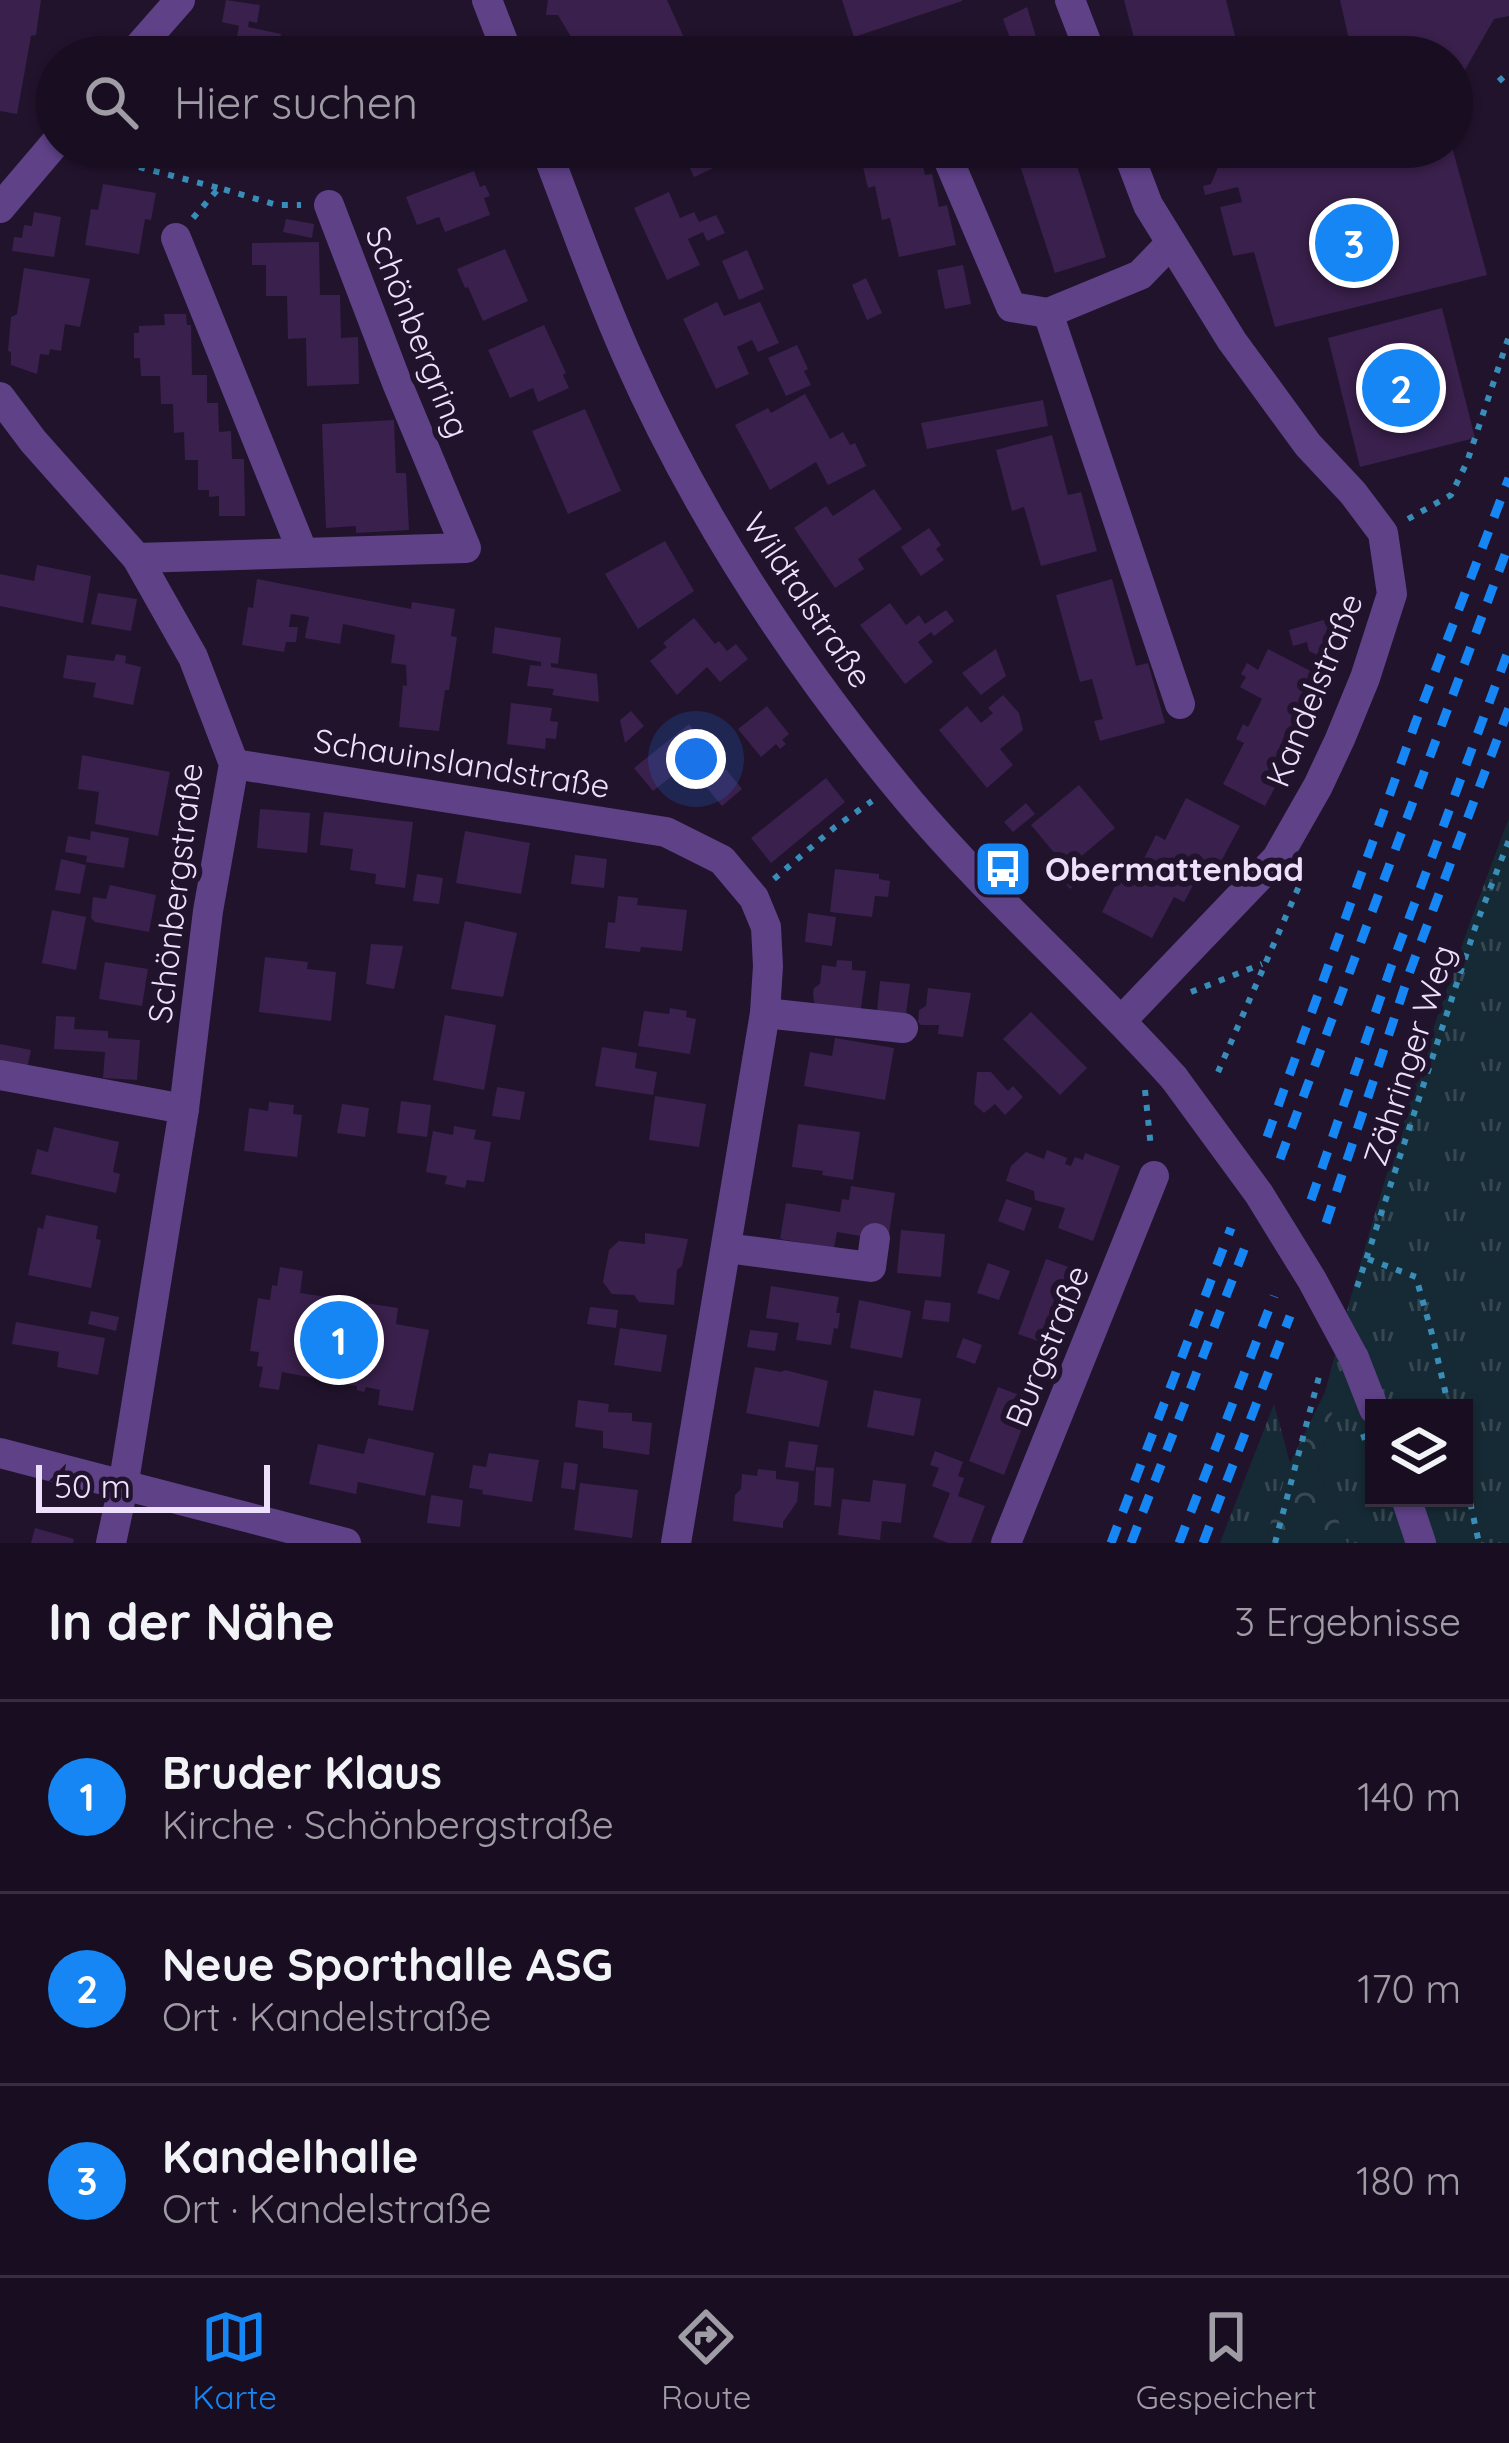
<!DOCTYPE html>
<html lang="de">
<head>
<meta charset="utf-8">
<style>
  body { margin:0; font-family:Quicksand,sans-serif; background:#22172a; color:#f1f3f6 }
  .controls { position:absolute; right:36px; bottom:36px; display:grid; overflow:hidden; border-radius:0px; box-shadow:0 3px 9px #0004 }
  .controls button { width:108px; height:108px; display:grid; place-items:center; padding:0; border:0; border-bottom:3px solid #372e3f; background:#190e21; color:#f1f3f6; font:60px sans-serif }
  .scale { position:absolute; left:36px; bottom:30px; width:234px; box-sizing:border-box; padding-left:12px; border:6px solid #eedffd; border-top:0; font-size:33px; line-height:42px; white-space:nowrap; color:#eedffd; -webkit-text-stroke:9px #21132c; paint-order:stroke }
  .you { position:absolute; left:696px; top:759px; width:42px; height:42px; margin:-30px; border:9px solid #fff; border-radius:50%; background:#1a73e8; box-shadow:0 0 0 18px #1a73e833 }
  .badge { display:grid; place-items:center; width:78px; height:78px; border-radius:50%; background:#1586f4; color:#fff; font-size:39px; font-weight:700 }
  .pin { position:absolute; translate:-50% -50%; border:6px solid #fff; box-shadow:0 3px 12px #0006 }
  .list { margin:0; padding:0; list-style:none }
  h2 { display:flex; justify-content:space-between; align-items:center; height:156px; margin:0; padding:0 48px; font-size:51px }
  h2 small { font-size:39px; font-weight:400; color:#9f9ca5 }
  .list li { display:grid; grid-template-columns:78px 1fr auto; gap:36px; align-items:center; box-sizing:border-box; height:192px; padding:0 48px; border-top:3px solid #372e3f }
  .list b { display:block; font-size:45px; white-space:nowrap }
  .list p { margin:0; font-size:39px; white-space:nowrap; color:#9f9ca5 }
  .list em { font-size:39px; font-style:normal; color:#9f9ca5 }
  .icon { flex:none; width:66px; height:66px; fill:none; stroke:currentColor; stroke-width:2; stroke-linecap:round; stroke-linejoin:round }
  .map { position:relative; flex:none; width:1509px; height:1543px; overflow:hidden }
  .search { position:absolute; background:#190e21; box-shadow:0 3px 9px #0004; left:36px; right:36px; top:36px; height:132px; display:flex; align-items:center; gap:30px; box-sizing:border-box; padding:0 42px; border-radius:66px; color:#9f9ca5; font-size:45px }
  .sheet { height:732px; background:#190e21 }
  nav { display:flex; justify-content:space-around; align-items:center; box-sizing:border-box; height:168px; border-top:3px solid #372e3f; background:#190e21; font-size:33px; color:#9f9ca5 }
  nav a { display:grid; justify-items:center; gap:6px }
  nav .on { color:#1586f4 }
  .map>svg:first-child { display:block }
  .grass { fill:url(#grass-tufts); fill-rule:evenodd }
  .forest { fill:url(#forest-crowns) }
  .building { fill:#3a204c }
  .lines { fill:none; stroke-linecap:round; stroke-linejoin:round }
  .path { stroke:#388eb9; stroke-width:6; stroke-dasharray:6 9; stroke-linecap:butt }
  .minor { stroke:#5f4188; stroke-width:30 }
  .rail { stroke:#1586f4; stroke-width:9; stroke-dasharray:18 15; stroke-linecap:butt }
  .minor-bridge { stroke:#5f4188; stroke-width:30 }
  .labels { text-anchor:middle; stroke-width:12; stroke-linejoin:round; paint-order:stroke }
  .street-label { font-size:33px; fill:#eedffd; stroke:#21132c }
  .poi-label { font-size:33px; font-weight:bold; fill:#eedffd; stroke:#21132c; text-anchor:start }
</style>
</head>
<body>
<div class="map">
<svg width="1509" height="1543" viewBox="0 0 1509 1543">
  <defs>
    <pattern id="grass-tufts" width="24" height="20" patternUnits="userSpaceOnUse" patternTransform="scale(3)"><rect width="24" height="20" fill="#162a35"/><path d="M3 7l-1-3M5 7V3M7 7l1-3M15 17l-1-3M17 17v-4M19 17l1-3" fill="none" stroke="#384853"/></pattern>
    <pattern id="forest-crowns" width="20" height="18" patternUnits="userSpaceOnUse" patternTransform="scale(3)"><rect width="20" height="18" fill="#162a35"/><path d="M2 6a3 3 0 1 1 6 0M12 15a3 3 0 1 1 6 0" fill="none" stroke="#384853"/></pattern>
  </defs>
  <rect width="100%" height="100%" fill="#21132c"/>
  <g class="grass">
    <path d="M1509,818V1543H1347L1318,1469L1333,1409L1325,1392C1376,1198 1437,1005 1509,818ZM1374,1408H1464V1498H1374Z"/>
    <polygon points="1274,1404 1290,1463 1264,1543 1220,1543"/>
  </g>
  <polygon class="forest" points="1325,1392 1333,1409 1318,1469 1347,1543 1264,1543 1290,1463"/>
  <g class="building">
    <polygon points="0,0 41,0 36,35 31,36 17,114 0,111"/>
    <polygon points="226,0 260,5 257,23 249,21 248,27 281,34 277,57 233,57 239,26 222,22"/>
    <polygon points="548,0 667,0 686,42 692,40 697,48 689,51 686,45 658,57 568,57 568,49 571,50 570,35 558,15 546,15"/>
    <polygon points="842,0 962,0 962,1 854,37"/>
    <polygon points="1124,0 1226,0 1236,40 1217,45 1220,57 1139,57"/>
    <polygon points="1340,0 1509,0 1509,16 1494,19 1462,75 1452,77 1452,57 1353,57"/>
    <polygon points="1027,7 1042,57 972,57 970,51 1010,38 1003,19"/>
    <polygon points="128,147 213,147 210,166"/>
    <polygon points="851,147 919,147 925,175 932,174 939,207 947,205 956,245 899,257 890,218 882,220 875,186 868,188 860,154 853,155"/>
    <polygon points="1014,147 1071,147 1106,257 1055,273"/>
    <polygon points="1240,147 1353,147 1357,162 1416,147 1452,147 1487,275 1275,327 1254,252 1233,256 1220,207 1242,202 1238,187 1205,195 1203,186 1211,184 1225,150"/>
    <polygon points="717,148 724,163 694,177 687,162"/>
    <polygon points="474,171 480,187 485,185 490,196 484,198 490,215 445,232 439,217 417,225 406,197"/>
    <polygon points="103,184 156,193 151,220 145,219 139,254 85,245 91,209 98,210"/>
    <polygon points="669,192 680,218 694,212 699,222 716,215 725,233 707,241 703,232 688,239 700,265 667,280 634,208"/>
    <polygon points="34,212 61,217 54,257 12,251 14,237 22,238 24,225 32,226"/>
    <polygon points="286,219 314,224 312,238 283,232"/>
    <polygon points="319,242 320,295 340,295 341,338 358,337 359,384 307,386 306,338 288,339 287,296 266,296 266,265 252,265 252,243"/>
    <polygon points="505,249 528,301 483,321 468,287 465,288 457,269"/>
    <polygon points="747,250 764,289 739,300 722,261"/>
    <polygon points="963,265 971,304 945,309 937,270"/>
    <polygon points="24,268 90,279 80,327 65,324 61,351 50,349 49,355 40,354 37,374 11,365 11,352 8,351 11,317 17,314"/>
    <polygon points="866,278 882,313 867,320 852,285"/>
    <polygon points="717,302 724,316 760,302 779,343 758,352 752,340 737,347 749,374 716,389 683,319"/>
    <polygon points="1442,308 1475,438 1360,467 1328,338"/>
    <polygon points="164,314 186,314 187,325 191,325 192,375 207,375 207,403 218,403 219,432 231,431 232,459 244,459 245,516 219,516 219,496 209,497 209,490 198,490 198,460 185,460 184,432 174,433 173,404 161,404 160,376 141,376 140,358 134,358 134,333 139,333 139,326 165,325"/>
    <polygon points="544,325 566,373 563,375 569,388 538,402 533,388 510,398 488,350"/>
    <polygon points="797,345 808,369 804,371 811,385 786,396 768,358"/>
    <polygon points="805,394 830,439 843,432 850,445 855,443 866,466 828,485 816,462 770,490 735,425 768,408 771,413"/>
    <polygon points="1043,400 1048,426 927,449 921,423"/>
    <polygon points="585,409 621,491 568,514 532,431"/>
    <polygon points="394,420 396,473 406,473 409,530 356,533 356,526 326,528 322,424"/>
    <polygon points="1052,435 1068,495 1081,492 1097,551 1041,566 1024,507 1012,511 996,450"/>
    <polygon points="874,489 902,529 858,559 864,569 835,588 794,528 826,506 833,516"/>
    <polygon points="929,528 941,545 936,549 944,560 921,576 901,547"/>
    <polygon points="665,541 694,591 638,629 605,574"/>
    <polygon points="37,565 91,576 83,623 0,606 0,574 34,581"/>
    <polygon points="257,579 411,609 412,602 455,609 451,636 457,637 449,690 445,690 439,731 399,727 403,685 407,686 406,665 391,663 395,635 343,624 340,644 305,638 309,617 291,614 289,627 298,627 296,642 286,642 284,652 242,645 248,607 253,608"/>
    <polygon points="1112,579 1136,666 1148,663 1165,723 1100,741 1094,721 1103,719 1092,679 1080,682 1056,595"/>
    <polygon points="98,593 137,599 131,631 91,624"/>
    <polygon points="890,603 906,625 919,615 925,624 946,610 954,621 934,636 931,632 918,642 933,662 905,684 860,625"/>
    <polygon points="694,618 715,644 719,641 727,651 736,644 748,659 720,682 707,667 677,695 650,661 667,647 663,643"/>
    <polygon points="1330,618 1337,646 1329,661 1309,651 1307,642 1293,646 1289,630"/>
    <polygon points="495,627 561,638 558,664 551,663 551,667 597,674 599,702 552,695 554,689 527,686 530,665 541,666 541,662 492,653"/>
    <polygon points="996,649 1006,676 981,695 962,673"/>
    <polygon points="1268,649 1322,677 1282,762 1287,765 1265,806 1223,784 1244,743 1236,739 1243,724 1248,727 1262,699 1240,687 1246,677 1241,674 1247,663 1258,670"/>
    <polygon points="116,654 126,656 125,663 141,667 133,705 93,697 96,683 63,678 67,655 114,661"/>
    <polygon points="1003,695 1019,713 1023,730 1000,749 1013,765 987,788 939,730 967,706 981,723 993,713 988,708"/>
    <polygon points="511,703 552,708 550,721 558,722 556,739 546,738 545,749 507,744"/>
    <polygon points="767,706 789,734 782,740 786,744 780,749 776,744 761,757 738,729"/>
    <polygon points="631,711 644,726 625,743 620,720"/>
    <polygon points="689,724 742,789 722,806 687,764 653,791 634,768"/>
    <polygon points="82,755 170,772 158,836 95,824 99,792 78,789"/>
    <polygon points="826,778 845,802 771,863 751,838"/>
    <polygon points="1079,785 1115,828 1067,868 1031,825"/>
    <polygon points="1186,798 1240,826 1218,867 1206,861 1184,902 1174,897 1152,938 1102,912 1123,870 1135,876 1156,835 1165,840"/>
    <polygon points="1026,803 1035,814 1013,832 1004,822"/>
    <polygon points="260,809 310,813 307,853 257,848"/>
    <polygon points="324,812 413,822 405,888 375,884 376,874 350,870 353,849 320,845"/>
    <polygon points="91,831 129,838 124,868 86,862 87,856 65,852 68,836 90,840"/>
    <polygon points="465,831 530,843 521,894 456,883"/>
    <polygon points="575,855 607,859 604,888 571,884"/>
    <polygon points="61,859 86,865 80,894 55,890"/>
    <polygon points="1082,860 1091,871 1070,889 1061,878"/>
    <polygon points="835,869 879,874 879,879 890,881 888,897 875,896 872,917 830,912"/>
    <polygon points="417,874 443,878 439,904 413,901"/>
    <polygon points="110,885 156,895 149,932 95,922 91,918 93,897 106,899"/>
    <polygon points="618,896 638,898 637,905 687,910 682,951 641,947 640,952 605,948 608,922 615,923"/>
    <polygon points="52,910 86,917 76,970 42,963"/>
    <polygon points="808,913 836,917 832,946 805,942"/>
    <polygon points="465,921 517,933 503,997 451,989"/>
    <polygon points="371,944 403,946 394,989 366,984"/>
    <polygon points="265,957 308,962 307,969 336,972 331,1021 259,1012"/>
    <polygon points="837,960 852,961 852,970 866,971 860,1015 817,1006 814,1002 813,993 814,988 820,984 822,965 836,967"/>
    <polygon points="105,962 148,969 142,1006 99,999"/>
    <polygon points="880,981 910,984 906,1014 877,1011"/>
    <polygon points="928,988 971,993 963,1037 938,1034 939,1025 921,1025 918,1022 919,1010 926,1006"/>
    <polygon points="670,1008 687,1011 686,1017 696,1019 690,1054 638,1046 644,1011 669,1014"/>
    <polygon points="1031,1012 1087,1068 1060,1095 1003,1039"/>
    <polygon points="445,1015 496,1025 484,1090 433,1080"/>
    <polygon points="56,1016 75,1017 74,1029 108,1031 108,1038 140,1040 137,1080 103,1078 105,1052 54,1049"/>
    <polygon points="835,1038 894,1048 885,1100 804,1086 810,1052 832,1056"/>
    <polygon points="0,1044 31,1050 27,1069 0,1063"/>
    <polygon points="602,1047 637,1053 635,1068 657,1072 653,1095 595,1086"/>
    <polygon points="977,1072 991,1072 1008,1091 1013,1086 1023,1097 1005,1115 995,1104 984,1113 974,1104"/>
    <polygon points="497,1087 525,1092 520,1120 492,1116"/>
    <polygon points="655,1096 706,1104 699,1147 649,1140"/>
    <polygon points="401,1101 431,1105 427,1137 397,1133"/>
    <polygon points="269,1102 294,1105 293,1114 302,1115 297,1157 244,1151 249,1108 268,1111"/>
    <polygon points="342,1104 369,1108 365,1137 337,1133"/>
    <polygon points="798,1124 860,1132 853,1180 822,1175 823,1171 792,1167"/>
    <polygon points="454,1126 476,1130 474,1139 491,1142 484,1182 467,1180 465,1188 445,1184 447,1176 426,1172 433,1131 453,1135"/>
    <polygon points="54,1127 119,1142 113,1172 120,1174 116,1193 31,1174 37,1149 48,1152"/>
    <polygon points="1047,1150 1067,1158 1065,1164 1071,1166 1075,1157 1083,1160 1085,1153 1120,1166 1093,1241 1058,1228 1065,1208 1035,1200 1034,1191 1006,1181 1011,1166 1026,1152 1044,1159"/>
    <polygon points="851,1186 895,1193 889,1234 872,1238 837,1232 834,1248 780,1239 786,1203 840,1212 842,1199 849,1200"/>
    <polygon points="1006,1199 1032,1208 1024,1231 998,1221"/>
    <polygon points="46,1215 98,1226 96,1239 101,1240 91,1288 28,1275 38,1227 43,1229"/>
    <polygon points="901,1230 945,1234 941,1277 897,1273"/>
    <polygon points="645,1233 688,1239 682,1266 677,1270 674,1305 639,1302 634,1295 612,1294 603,1282 609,1250 619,1241 645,1244"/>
    <polygon points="1046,1259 1080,1271 1052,1346 1018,1334"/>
    <polygon points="988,1263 1010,1271 999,1300 977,1293"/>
    <polygon points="280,1267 303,1271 300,1293 398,1308 396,1324 429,1330 413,1411 378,1405 380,1390 366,1387 364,1392 357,1390 357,1386 282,1372 279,1390 259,1387 263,1367 257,1366 259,1352 250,1351 258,1298 270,1300 272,1285 277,1286"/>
    <polygon points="771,1286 839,1297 836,1313 840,1313 838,1329 834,1328 831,1345 796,1340 799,1323 766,1318"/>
    <polygon points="859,1300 911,1311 902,1358 850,1348"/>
    <polygon points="925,1300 951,1303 949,1322 922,1319"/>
    <polygon points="590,1307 618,1310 616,1328 587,1324"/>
    <polygon points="91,1311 119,1317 116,1331 88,1324"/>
    <polygon points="16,1322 105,1338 98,1375 57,1367 59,1352 12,1344"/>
    <polygon points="620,1328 667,1335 661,1372 614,1365"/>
    <polygon points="750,1330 778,1333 775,1351 747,1347"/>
    <polygon points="963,1338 982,1345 975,1364 956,1357"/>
    <polygon points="755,1367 781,1372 785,1370 828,1381 819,1427 746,1413"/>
    <polygon points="998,1387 1033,1400 1004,1475 969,1461"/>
    <polygon points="874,1390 921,1399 914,1436 867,1427"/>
    <polygon points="578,1400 609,1404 608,1412 632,1413 632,1421 652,1423 649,1455 603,1448 603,1431 575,1427"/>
    <polygon points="368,1438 434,1453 425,1496 358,1482 356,1494 309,1484 318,1444 364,1454"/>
    <polygon points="789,1441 818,1445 814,1471 785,1467"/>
    <polygon points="935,1451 963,1462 958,1476 964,1478 958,1496 985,1506 971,1543 948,1543 933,1537 950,1493 932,1486 939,1468 930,1465"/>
    <polygon points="489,1453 539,1460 532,1502 482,1494 483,1490 469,1488 473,1465 486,1467"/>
    <polygon points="564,1462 578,1464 575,1490 561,1488"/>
    <polygon points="816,1467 834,1468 831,1507 814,1505"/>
    <polygon points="758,1469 776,1471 776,1479 799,1482 797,1502 783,1522 783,1528 733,1521 735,1495 741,1489 742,1474 757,1476"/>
    <polygon points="873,1480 906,1484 901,1523 882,1521 880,1540 838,1535 842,1499 870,1502"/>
    <polygon points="580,1483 638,1490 632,1538 574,1530"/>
    <polygon points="431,1495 463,1500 460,1527 427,1523"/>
    <polygon points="35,1528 74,1539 73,1543 31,1543"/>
  </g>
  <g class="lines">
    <g class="path">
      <polyline points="1499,77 1509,88"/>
      <polyline points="81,152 219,188"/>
      <polyline points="193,218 219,188 277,205 301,205"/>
      <polyline points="1408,519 1451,495 1467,462 1509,336"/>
      <polyline points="774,879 835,827 872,801"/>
      <polyline points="1191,992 1262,964"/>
      <polyline points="1218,1072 1303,877"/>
      <polyline points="1145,1090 1151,1148"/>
      <polyline points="1368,1259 1416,1277 1432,1334 1449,1408"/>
      <polyline points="1357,1287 1476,925 1509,840"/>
      <polyline points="1363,1434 1374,1466"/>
      <polyline points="1464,1474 1479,1543"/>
      <polyline points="1275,1543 1320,1373"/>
    </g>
    <g class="minor">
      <polyline points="487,0 509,57"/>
      <polyline points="1070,0 1092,57"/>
      <polyline points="130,57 180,0"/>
      <path d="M545,147C572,217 597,289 628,358C699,518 798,668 910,802C992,899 1089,983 1174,1078"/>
      <polyline points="943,147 1011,307 1048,313 1140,275 1171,243"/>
      <polyline points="0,208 57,141"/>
      <polyline points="176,238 303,553"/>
      <polyline points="1048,313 1180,704"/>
      <polyline points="0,397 33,441 137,558 193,657 234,764 208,911 184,1109 123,1487 111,1543"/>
      <polyline points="137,558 466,548 397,383 329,205"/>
      <polyline points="234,764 666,832 722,860 754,898 766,927 768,966 765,1013 676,1543"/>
      <polyline points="765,1013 903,1028"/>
      <polyline points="1121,1021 1277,858 1318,786 1340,739 1365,678 1392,594 1383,533 1353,493 1308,445 1232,341 1148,205 1126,147"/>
      <polyline points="0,1075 184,1109"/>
      <polyline points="726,1248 871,1267 875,1238"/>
      <polyline points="1354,1358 1374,1409"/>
      <polyline points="0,1453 346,1543"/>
      <polyline points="1406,1498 1421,1543"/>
      <polyline points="1006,1543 1154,1176"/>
    </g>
    <g class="rail">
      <polyline points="1267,1137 1415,724 1509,478"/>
      <polyline points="1280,1159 1509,544"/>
      <polyline points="1311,1200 1391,967 1509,649"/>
      <polyline points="1326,1223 1410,971 1509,708"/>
      <polyline points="1111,1543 1231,1228"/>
      <polyline points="1131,1543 1245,1247"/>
      <polyline points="1179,1543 1274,1296"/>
      <polyline points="1203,1543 1290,1316"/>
    </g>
    <polyline class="minor-bridge" points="1174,1078 1259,1194 1312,1280 1354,1358"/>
  </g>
  <defs>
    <symbol id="bus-square" viewBox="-11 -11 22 22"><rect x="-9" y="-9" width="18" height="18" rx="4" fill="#1586f4" stroke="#21132c"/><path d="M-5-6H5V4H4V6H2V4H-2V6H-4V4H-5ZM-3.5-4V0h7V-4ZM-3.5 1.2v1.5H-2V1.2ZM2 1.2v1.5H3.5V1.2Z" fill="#fff"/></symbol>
  </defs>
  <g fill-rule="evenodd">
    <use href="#bus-square" x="970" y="836" width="66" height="66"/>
  </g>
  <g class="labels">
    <g class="street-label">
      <text transform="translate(418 332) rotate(68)" y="12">Schönbergring</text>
      <text transform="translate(808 600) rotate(56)" y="12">Wildtalstraße</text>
      <text transform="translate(1314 690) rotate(-68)" y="12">Kandelstraße</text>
      <text transform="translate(462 763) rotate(9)" y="12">Schauinslandstraße</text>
      <text transform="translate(175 893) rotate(-83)" y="12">Schönbergstraße</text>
      <text transform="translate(1409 1055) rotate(-72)" y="12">Zähringer Weg</text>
      <text transform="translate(1047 1346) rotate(-68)" y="12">Burgstraße</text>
    </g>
    <g class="poi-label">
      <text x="1045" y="881">Obermattenbad</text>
    </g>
  </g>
</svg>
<div class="controls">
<button><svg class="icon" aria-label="layers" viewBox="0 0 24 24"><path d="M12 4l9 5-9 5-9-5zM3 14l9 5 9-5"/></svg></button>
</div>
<div class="scale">50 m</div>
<div class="you"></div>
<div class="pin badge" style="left:339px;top:1340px">1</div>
<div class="pin badge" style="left:1401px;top:388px">2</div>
<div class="pin badge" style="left:1354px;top:243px">3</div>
<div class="search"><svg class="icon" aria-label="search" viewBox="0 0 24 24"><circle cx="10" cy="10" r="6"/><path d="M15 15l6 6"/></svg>Hier suchen</div>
</div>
<section class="sheet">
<h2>In der Nähe<small>3 Ergebnisse</small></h2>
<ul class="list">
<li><span class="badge">1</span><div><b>Bruder Klaus</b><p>Kirche · Schönbergstraße</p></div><em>140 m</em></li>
<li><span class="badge">2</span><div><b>Neue Sporthalle ASG</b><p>Ort · Kandelstraße</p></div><em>170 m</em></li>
<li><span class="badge">3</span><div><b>Kandelhalle</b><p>Ort · Kandelstraße</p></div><em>180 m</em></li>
</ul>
</section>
<nav>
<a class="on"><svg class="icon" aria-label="map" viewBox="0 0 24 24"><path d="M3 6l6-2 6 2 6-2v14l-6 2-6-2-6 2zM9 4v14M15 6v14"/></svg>Karte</a>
<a><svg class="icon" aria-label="directions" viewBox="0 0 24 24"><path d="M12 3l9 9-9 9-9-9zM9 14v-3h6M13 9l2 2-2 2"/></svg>Route</a>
<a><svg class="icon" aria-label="saved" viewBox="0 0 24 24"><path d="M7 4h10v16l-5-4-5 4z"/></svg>Gespeichert</a>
</nav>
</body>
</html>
